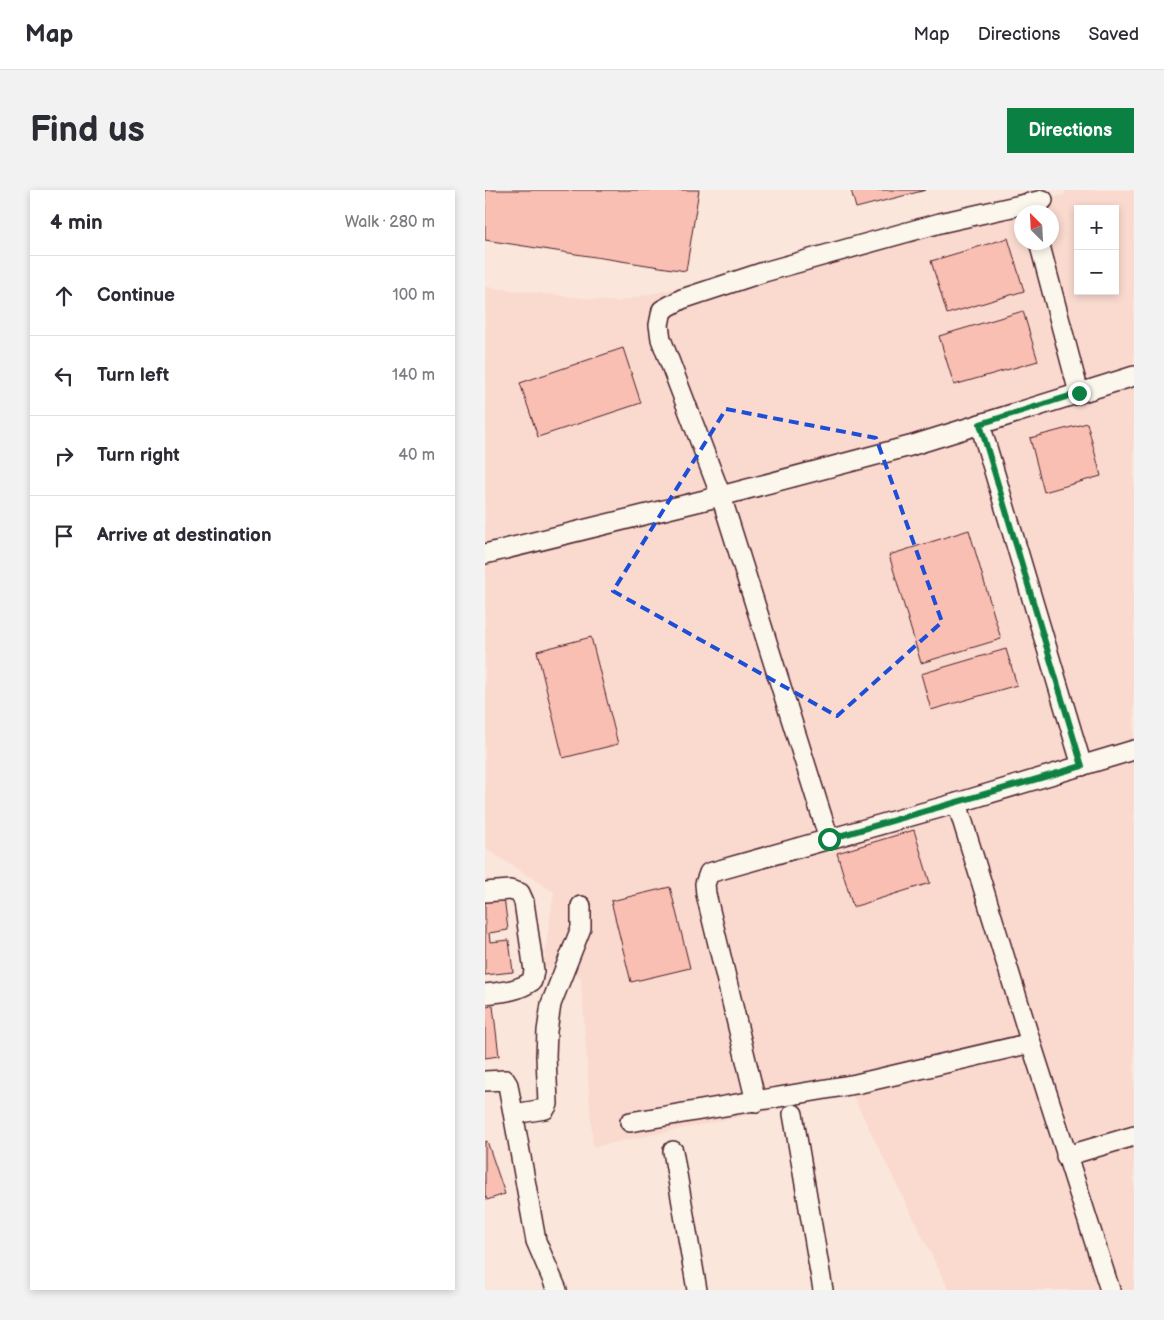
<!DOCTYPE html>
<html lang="en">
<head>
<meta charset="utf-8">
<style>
  body { margin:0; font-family:"Balsamiq Sans",sans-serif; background:#f2f2f3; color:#2b2b33 }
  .controls { position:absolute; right:15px; top:15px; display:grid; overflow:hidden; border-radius:0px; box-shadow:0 2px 8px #0003 }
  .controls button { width:45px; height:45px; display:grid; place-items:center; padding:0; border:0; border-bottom:1px solid #e1e1e2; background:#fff; color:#2b2b33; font:25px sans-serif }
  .compass { position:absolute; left:529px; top:15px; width:45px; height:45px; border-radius:50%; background:#fff; box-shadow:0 2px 8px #0003; rotate:336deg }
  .stop { position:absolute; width:15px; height:15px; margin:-11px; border:4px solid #0b8043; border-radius:50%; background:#fff }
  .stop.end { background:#0b8043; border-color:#fff; box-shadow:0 1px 5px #0008 }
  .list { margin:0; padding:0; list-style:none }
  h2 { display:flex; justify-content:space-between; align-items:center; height:65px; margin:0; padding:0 20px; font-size:21px }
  h2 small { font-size:16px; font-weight:400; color:#7c7c81 }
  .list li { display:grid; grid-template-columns:32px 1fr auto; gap:15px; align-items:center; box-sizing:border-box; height:80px; padding:0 20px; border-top:1px solid #e1e1e2 }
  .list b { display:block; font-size:19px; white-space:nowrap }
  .list em { font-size:16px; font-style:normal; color:#7c7c81 }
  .icon { flex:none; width:28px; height:28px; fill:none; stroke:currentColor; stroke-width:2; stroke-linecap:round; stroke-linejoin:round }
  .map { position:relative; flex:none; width:649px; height:1100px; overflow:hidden; border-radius:0px }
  header { display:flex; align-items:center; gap:30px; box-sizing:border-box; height:70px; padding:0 25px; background:#fff; border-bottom:1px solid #e1e1e2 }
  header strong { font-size:24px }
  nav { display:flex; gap:28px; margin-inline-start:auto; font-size:18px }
  .intro { display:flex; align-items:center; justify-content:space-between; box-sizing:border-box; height:120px; padding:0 30px }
  h1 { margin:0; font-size:35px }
  .button { padding:12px 22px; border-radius:0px; background:#0b8043; color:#fff; font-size:18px; font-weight:700 }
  main { display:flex; gap:30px; padding:0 30px }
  aside { flex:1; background:#fff; border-radius:0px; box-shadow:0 2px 8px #0003 }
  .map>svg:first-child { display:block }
  .built { fill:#fadacf; fill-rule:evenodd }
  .building { fill:#f9bfb2; stroke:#4a1f2b }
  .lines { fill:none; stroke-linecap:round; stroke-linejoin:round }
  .minor-casing { stroke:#4a1f2b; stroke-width:22 }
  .minor { stroke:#fbf7ec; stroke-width:19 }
  .route { stroke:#0b8043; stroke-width:6 }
  .marked { fill:none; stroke:#1d4ed8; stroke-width:4; stroke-dasharray:10 6; stroke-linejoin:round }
</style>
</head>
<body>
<header>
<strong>Map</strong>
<nav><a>Map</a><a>Directions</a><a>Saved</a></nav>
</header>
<div class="intro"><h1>Find us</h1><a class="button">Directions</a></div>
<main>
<aside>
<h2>4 min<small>Walk · 280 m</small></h2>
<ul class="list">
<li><svg class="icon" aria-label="ahead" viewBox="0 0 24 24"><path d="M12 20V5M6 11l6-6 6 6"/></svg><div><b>Continue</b></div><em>100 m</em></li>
<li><svg class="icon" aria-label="left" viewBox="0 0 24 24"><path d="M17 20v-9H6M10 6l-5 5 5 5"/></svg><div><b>Turn left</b></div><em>140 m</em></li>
<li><svg class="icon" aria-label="right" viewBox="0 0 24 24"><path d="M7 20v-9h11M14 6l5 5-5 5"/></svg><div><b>Turn right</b></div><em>40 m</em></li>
<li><svg class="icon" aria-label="arrive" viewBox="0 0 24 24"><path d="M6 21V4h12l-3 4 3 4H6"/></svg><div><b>Arrive at destination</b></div></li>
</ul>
</aside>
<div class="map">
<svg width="649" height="1100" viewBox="0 0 649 1100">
  <rect width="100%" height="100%" fill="#fae6db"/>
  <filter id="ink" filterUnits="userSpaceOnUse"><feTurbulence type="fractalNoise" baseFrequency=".02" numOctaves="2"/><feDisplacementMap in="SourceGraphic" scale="10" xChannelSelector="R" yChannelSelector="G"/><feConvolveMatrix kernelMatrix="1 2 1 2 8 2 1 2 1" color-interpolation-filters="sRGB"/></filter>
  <g filter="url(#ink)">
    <path class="built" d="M580,0H649V1100H464L367,904L108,957L96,788L58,777L69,702L4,661L0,656V97L132,112L579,5ZM593,19H630V101H593ZM536,22H566V52H536Z"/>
    <g class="building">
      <polygon points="0,0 214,0 201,81 0,50"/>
      <polygon points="366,0 441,0 371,18"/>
      <polygon points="523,48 539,101 462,124 446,71"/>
      <polygon points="538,121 553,171 469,195 454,146"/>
      <polygon points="138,158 156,213 53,247 35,193"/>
      <polygon points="602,233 616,286 559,302 545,248"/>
      <polygon points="484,340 516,449 436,473 404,365"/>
      <polygon points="106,447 133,554 78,568 52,461"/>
      <polygon points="521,459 532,495 446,520 436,484"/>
      <polygon points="429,640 445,693 368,717 352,663"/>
      <polygon points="185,697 205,778 146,792 126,711"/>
      <polygon points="19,706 23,740 4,743 5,752 24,750 28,782 0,785 0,708"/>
      <polygon points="8,816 14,866 0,868 0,817"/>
      <polygon points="2,951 20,1004 2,1010 0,1005 0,952"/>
    </g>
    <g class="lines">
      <defs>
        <g id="minor">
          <polyline points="554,52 594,203"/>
          <polyline points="495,234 597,576"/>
          <polyline points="0,364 236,306 425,256 649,186"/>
          <polyline points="472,613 546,853 625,1100"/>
          <polyline points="344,649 236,306 176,149 174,135 177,120 197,109 279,82 455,33 558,10"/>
          <path d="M0,702L25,700L35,703L39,712L49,781L47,791C33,801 17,802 0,804"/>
          <polyline points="0,891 20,890 23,895 51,1051 72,1100"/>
          <polyline points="271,912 221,704 220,694 224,683 472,613 649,560"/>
          <polyline points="29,924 60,919 63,914 61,866 62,841 66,814 96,738 96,716"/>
          <polyline points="308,924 338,1100"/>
          <polyline points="145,932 371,894 546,853"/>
          <polyline points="188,961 212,1100"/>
          <polyline points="581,966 649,946"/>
        </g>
      </defs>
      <use href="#minor" class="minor-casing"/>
      <use href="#minor" class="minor"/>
    </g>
  </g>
  <g class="lines" filter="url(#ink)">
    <polyline class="route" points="344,649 597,576 495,234 594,203"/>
  </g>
  <path class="marked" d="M241,219L391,248L457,432L352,526L128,401Z"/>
</svg>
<div class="controls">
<button>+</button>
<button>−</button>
</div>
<svg class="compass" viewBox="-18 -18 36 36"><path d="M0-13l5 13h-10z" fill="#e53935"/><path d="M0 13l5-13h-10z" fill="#7c7c81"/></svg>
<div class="stop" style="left:344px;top:649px"></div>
<div class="stop end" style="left:594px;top:203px"></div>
</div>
</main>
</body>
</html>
